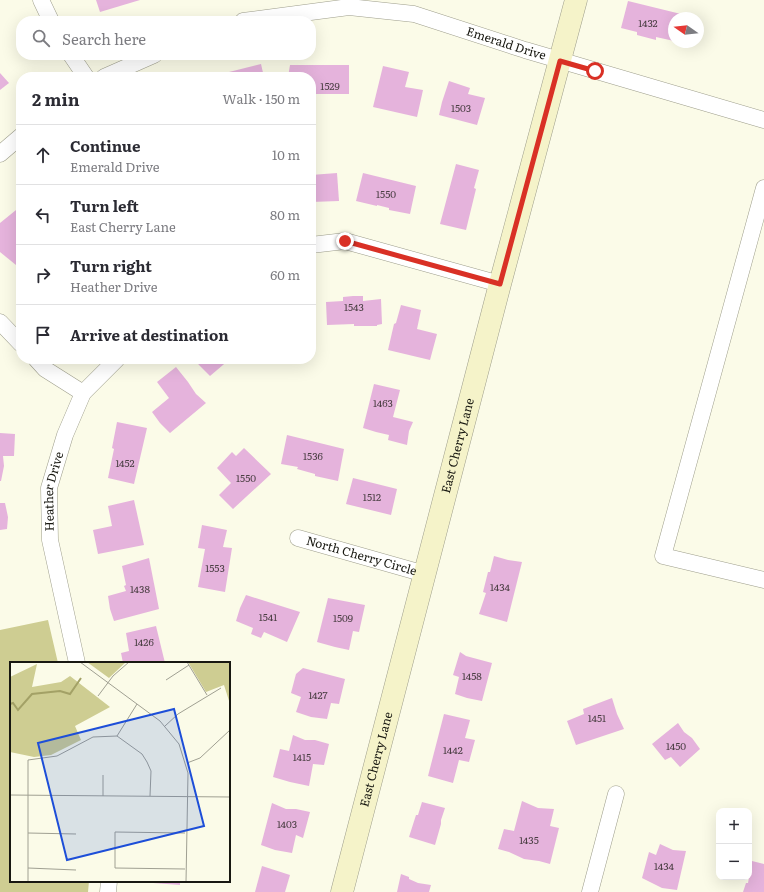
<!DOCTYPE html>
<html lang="en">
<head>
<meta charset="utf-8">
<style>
  body { margin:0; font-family:Literata,serif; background:#f2f2f3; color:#2b2b33 }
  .controls { position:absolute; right:12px; bottom:12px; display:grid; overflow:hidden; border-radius:8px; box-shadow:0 4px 16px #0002 }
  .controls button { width:36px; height:36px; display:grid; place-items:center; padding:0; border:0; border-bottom:1px solid #e1e1e2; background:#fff; color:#2b2b33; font:20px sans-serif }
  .compass { position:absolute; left:668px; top:12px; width:36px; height:36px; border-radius:50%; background:#fff; box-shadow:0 4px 16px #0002; rotate:284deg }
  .stop { position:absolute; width:12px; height:12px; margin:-9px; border:3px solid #d93025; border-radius:50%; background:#fff }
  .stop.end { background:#d93025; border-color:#fff; box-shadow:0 1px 4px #0008 }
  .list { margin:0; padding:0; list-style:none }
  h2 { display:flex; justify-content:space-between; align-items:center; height:52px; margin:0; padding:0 16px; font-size:17px }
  h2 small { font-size:13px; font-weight:400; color:#7c7c81 }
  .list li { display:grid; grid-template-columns:26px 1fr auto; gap:12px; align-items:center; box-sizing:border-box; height:60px; padding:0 16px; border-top:1px solid #e1e1e2 }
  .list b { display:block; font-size:15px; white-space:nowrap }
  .list p { margin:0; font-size:13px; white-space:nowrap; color:#7c7c81 }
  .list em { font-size:13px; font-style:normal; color:#7c7c81 }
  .icon { flex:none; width:22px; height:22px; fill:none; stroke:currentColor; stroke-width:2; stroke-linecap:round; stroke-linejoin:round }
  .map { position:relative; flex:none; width:764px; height:892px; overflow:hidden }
  .search { position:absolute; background:#fff; box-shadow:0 4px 16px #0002; left:16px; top:16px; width:300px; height:44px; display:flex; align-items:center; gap:10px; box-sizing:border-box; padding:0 14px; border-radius:16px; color:#7c7c81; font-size:15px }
  .panel { position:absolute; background:#fff; box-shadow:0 4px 16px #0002; left:16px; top:72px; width:300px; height:292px; border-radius:16px }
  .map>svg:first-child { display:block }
  .green { fill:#cecd92 }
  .building { fill:#e5b3dc }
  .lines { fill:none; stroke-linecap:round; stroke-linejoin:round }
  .street-casing { stroke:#9e9e8c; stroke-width:17 }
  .secondary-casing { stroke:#9e9e8c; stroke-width:23 }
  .street { stroke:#fff; stroke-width:16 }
  .secondary { stroke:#f5f3c9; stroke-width:22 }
  .route { stroke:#d93025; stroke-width:5 }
  .labels { text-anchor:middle; stroke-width:4; stroke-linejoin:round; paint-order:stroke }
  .number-label { font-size:10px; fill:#4b3f44 }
  .street-label { font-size:12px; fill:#181811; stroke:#fff }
  .inset-river { fill:none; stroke:#a3a166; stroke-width:2 }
  .inset-road { fill:none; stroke:#a0a092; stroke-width:1 }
  .view { fill:#1d4ed8; fill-opacity:0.15; stroke:#1d4ed8; stroke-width:2 }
  .inset-edge { fill:none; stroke:#181811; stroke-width:2 }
</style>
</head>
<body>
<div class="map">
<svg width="764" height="892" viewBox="0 0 764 892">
  <rect width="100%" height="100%" fill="#fbfbe8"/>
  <polygon class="green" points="48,620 58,663 11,663 11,881 89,881 88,892 0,892 0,630"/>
  <g class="building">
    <polygon points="96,0 140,0 100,12"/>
    <polygon points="628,1 685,15 684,18 674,18 674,41 656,37 656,40 637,35 637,32 621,28"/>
    <polygon points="261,64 264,77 221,77 221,74"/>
    <polygon points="290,65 349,65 349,94 311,94 311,77 288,77"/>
    <polygon points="383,66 409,72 405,87 423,90 417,117 373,107"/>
    <polygon points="0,73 9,83 0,90"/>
    <polygon points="449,81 470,88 468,94 485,98 477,125 439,115 442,102"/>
    <polygon points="456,164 479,170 474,188 476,189 466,230 440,224"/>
    <polygon points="337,173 339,201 311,202 311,175"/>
    <polygon points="363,173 416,186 410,214 389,210 389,208 377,205 377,206 356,201"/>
    <polygon points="21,206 21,261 16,265 0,252 0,223"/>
    <polygon points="353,296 363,296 363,301 381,299 382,324 377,325 377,326 354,326 354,324 327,325 326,302 343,301 343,297"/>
    <polygon points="401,305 421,310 417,329 437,334 430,360 388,350 394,324 396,323"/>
    <polygon points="194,359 230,359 210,376 199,365"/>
    <polygon points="176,367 188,382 196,394 206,403 170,433 160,423 152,412 169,398 157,382"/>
    <polygon points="374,384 400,390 393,417 413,422 409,431 407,445 388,440 389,435 376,432 363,428"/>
    <polygon points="117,422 147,428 134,484 108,478 114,449 112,448"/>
    <polygon points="0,433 15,434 14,456 3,456 4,466 1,481 0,481"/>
    <polygon points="287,435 344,449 338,481 315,476 315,474 297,469 298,467 281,464"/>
    <polygon points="244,448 271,474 233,509 219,495 231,483 217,468 232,452 236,456"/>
    <polygon points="353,478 397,489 391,515 346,504"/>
    <polygon points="134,500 144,545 98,554 93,530 112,526 108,506"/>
    <polygon points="0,503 5,503 8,517 7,529 0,530"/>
    <polygon points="202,525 227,530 223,547 232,548 225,592 198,587 205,549 198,548"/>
    <polygon points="494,556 508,560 522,562 507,622 479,614 486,593 483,592 488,572 490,572"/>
    <polygon points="149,558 159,609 114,621 110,609 108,596 126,591 124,586 126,585 122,566"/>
    <polygon points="246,595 300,612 287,642 264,632 261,638 251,634 253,628 236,621 240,608"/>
    <polygon points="328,598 365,605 359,632 353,631 349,650 335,647 317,642"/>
    <polygon points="156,626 165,663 123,663 121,653 129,651 126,633"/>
    <polygon points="460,652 466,656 492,663 482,701 467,698 455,694 459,677 453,675"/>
    <polygon points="303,668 345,679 339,704 331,703 327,719 311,717 296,712 301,697 291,693 296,674"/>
    <polygon points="612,698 617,714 624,729 576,745 567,721 584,714 583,709"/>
    <polygon points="444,714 470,720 465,738 475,740 469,762 459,760 453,783 428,776"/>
    <polygon points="678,723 684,732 692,738 700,749 680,767 671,757 665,760 652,744"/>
    <polygon points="293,735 305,740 315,740 329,744 324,765 313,764 309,786 290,782 273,777 280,749 289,751"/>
    <polygon points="522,801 538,808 554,809 550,826 559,828 550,864 539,861 524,859 509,852 498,849 504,829 514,831"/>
    <polygon points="422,802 445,808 441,820 441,824 435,845 409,837 416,815 418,815"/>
    <polygon points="272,803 286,809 296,809 310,812 303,838 296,835 292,853 275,850 261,845"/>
    <polygon points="660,844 673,850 686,851 677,890 662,888 642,878 649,852 656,855"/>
    <polygon points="752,861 764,864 764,892 743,892 746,883 748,883"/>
    <polygon points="262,866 290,875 285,892 255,892"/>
    <polygon points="401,874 409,877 409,879 418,883 431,885 429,892 397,892"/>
    <polygon points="153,881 180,881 180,885 153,883"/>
  </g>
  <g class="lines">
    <defs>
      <g id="street">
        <polyline points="41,0 51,21"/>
        <path id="s1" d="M243,21L349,7L414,14L525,50L764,120"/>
        <polyline points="71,55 86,77"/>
        <polyline points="104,77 154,55"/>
        <polyline points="0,154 21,136"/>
        <polyline points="764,188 663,556 764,580"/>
        <polyline points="311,245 345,241 500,284"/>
        <polyline points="0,322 21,344"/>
        <polyline points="36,359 45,369 83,393"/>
        <path id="s2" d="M298,538L425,574"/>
        <path id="s3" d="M77,663L50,540L49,488L65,435L83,393L117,359"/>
        <polyline points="108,892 109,881"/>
        <polyline points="590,892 616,794"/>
      </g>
      <g id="secondary">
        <path id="s4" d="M342,892L500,284L576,0"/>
      </g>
    </defs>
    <use href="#street" class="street-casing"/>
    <use href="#secondary" class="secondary-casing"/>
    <use href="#street" class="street"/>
    <use href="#secondary" class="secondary"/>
  </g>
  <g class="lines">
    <polyline class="route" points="345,241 500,284 560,61 595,71"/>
  </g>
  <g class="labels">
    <g class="number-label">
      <text x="648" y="27">1432</text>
      <text x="330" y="90">1529</text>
      <text x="461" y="112">1503</text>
      <text x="386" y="198">1550</text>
      <text x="354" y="311">1543</text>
      <text x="383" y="407">1463</text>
      <text x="313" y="460">1536</text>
      <text x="125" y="467">1452</text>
      <text x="246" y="482">1550</text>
      <text x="372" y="501">1512</text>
      <text x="215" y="572">1553</text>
      <text x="500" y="591">1434</text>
      <text x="140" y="593">1438</text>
      <text x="268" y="621">1541</text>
      <text x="343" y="622">1509</text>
      <text x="144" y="646">1426</text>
      <text x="472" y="680">1458</text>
      <text x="318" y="699">1427</text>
      <text x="597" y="722">1451</text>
      <text x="676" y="750">1450</text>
      <text x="453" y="754">1442</text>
      <text x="302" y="761">1415</text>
      <text x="287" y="828">1403</text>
      <text x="529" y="844">1435</text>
      <text x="664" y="870">1434</text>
    </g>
    <g class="street-label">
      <text dy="4" stroke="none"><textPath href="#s1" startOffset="269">Emerald Drive</textPath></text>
      <text dy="4" stroke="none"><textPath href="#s4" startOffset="461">East Cherry Lane</textPath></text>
      <text dy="4" stroke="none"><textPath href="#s3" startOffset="175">Heather Drive</textPath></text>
      <text dy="4" stroke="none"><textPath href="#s2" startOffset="66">North Cherry Circle</textPath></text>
      <text dy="4" stroke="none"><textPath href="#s4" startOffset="137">East Cherry Lane</textPath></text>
    </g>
  </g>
  <g transform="translate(10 662)">
    <rect width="220" height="220" fill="#fbfbe8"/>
    <path d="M77,0H116L99,16ZM178,0H220V42L214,23L196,30ZM27,2L22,25L51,20L60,14L100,45L65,64L71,78L41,93L24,95L0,90V15Z" fill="#cecd92"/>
    <path class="inset-river" d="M0,42L3,41L8,48L22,32L50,29L60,32L71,16"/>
    <path class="inset-road" d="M70,0L150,59L169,82L178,111L176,220M177,0L197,33M156,18L179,3M88,34L103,14L119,0M155,64L168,52L211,26M107,74L127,42M177,101L190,96L220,68M0,133L220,135M93,134V113M18,171L66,172M175,171L105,170V206L175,207M18,206L66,208M18,220V98L47,94L83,75L107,74L132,92L137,100L141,109L140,134"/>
    <path class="view" d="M164,47L194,164L57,198L28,81Z"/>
    <rect width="220" height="220" class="inset-edge"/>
  </g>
</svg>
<div class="controls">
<button>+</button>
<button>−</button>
</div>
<svg class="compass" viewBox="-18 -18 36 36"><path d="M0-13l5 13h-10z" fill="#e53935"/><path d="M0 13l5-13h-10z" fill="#7c7c81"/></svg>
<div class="stop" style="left:595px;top:71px"></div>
<div class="stop end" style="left:345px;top:241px"></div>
<div class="search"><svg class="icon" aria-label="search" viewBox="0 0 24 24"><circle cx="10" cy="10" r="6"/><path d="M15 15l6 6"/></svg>Search here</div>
<section class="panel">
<h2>2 min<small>Walk · 150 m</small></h2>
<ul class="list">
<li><svg class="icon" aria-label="ahead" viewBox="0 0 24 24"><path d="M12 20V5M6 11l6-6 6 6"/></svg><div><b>Continue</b><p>Emerald Drive</p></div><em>10 m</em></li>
<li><svg class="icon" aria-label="left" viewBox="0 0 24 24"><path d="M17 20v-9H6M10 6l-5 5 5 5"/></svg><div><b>Turn left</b><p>East Cherry Lane</p></div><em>80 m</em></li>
<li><svg class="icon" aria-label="right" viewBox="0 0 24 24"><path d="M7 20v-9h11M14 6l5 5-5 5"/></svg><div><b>Turn right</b><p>Heather Drive</p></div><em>60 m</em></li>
<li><svg class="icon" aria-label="arrive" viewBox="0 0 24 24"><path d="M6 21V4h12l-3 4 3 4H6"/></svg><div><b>Arrive at destination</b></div></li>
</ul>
</section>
</div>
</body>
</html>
